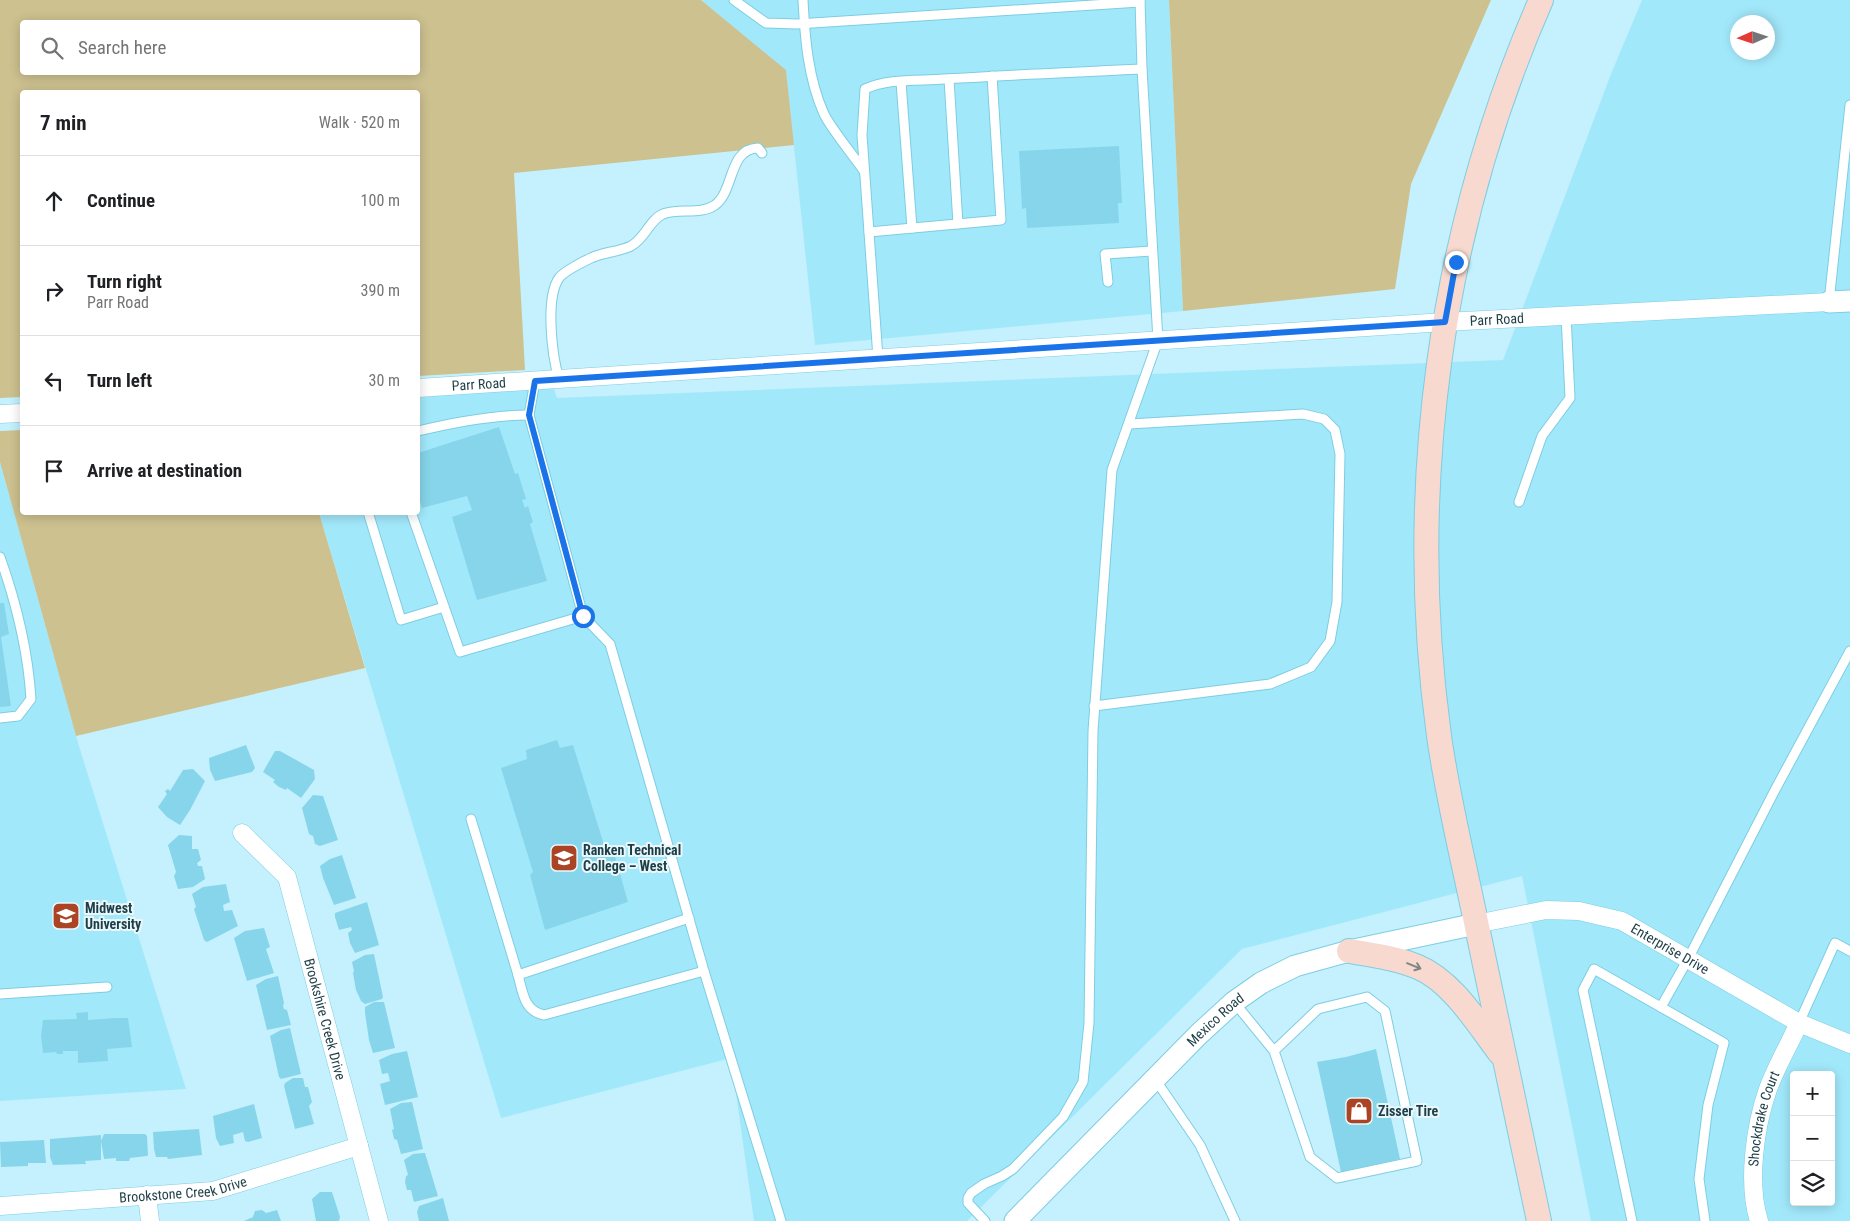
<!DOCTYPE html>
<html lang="en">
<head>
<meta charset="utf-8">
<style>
  body { margin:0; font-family:"Roboto Condensed",sans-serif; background:#f2f2f2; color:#202124 }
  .controls { position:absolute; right:15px; bottom:15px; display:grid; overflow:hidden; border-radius:5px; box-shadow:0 2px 12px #0003 }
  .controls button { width:45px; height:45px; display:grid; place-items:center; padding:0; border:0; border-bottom:1px solid #e0e0e0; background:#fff; color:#202124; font:25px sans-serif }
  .compass { position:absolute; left:1730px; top:15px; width:45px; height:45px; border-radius:50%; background:#fff; box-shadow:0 2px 12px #0003; rotate:267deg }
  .stop { position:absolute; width:15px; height:15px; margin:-11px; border:4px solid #1a73e8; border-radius:50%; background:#fff }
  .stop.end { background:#1a73e8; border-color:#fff; box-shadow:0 1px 5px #0008 }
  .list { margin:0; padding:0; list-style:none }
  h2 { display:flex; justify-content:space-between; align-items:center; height:65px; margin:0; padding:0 20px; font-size:21px }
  h2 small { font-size:16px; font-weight:400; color:#757577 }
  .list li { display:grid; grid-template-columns:32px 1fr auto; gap:15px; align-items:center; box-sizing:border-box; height:90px; padding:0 20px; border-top:1px solid #e0e0e0 }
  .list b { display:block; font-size:19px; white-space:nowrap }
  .list p { margin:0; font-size:16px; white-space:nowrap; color:#757577 }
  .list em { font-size:16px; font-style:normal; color:#757577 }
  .icon { flex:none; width:28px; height:28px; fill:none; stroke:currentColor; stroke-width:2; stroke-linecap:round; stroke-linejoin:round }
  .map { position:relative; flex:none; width:1850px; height:1221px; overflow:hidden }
  .search { position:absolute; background:#fff; box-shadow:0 2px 12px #0003; left:20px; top:20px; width:400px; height:55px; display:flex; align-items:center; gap:12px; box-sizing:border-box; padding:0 18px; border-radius:5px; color:#757577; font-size:19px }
  .panel { position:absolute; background:#fff; box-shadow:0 2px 12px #0003; left:20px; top:90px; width:400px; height:425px; border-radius:5px }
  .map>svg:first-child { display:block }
  .built { fill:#a2e8fb; fill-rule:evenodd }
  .green { fill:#cdc190; fill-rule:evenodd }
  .building { fill:#87d5ea }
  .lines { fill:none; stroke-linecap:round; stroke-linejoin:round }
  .service-casing { stroke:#7ecde1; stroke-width:11 }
  .minor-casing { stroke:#7ecde1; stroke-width:19 }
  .tertiary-casing { stroke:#7ecde1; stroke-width:23 }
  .secondary-casing { stroke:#7ecde1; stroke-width:26 }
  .service { stroke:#fff; stroke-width:9 }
  .minor { stroke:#fff; stroke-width:18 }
  .tertiary { stroke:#fff; stroke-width:21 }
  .secondary { stroke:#f7d9d0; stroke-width:24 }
  .oneway { stroke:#7f8484 }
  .route { stroke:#1a73e8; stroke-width:6 }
  .labels { text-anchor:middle; stroke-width:4; stroke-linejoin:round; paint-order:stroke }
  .street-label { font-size:14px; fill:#1d3e46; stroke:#eaf8fc }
  .poi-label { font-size:14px; font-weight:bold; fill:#1d3e46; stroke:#eaf8fc; text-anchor:start }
</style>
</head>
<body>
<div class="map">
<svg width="1850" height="1221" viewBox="0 0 1850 1221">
  <rect width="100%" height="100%" fill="#c4f1fd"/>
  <g class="built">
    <polygon points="701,0 1169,0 1183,311 815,345 786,71"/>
    <path d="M1642,0H1850V1221H1591L1522,876L1242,949L967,1221H754L731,1058L501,1118L319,513L418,512V389L551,380L557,398L1503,360L1611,74ZM1738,22H1768V52H1738ZM1794,1075H1831V1202H1794Z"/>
    <polygon points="0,462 78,743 186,1089 0,1101"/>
  </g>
  <g class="green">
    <path d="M0,0H701L786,70L794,145L514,173L525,370L418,376V92H22V397L0,398ZM22,22H418V72H22Z"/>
    <polygon points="1169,0 1491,0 1411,184 1395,289 1183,311"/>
    <polygon points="22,430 22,512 319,513 365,668 76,736 0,462 0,431"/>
  </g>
  <g class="building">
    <polygon points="1119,146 1122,203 1118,203 1119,223 1027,228 1026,208 1022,209 1019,151"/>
    <polygon points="499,427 515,474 518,473 526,499 522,500 525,508 528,506 533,522 530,524 547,581 477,600 452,517 472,510 467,496 422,508 418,494 418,453"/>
    <polygon points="0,603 4,603 9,634 1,637 11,706 0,707"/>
    <polygon points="557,740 560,748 573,745 605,848 612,846 628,902 545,930 530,875 533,872 501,768 527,759 526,750"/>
    <polygon points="246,745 255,768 252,772 215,781 210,770 209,758"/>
    <polygon points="275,751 280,751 314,770 315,779 301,798 287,788 286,790 279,787 273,782 275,780 263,772"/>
    <polygon points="193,769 205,781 190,810 180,825 167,817 158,807 167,794 165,791 168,789 170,791 183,770"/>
    <polygon points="313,795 323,796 338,840 320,846 315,844 313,836 309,834 302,808"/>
    <polygon points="179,835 192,836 192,849 198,849 201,860 197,863 198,866 202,866 205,879 193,887 178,889 174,876 176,872 168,845"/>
    <polygon points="342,855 356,898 334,905 323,878 320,866 330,859"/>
    <polygon points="226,884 230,902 223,905 224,911 232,910 238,926 207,942 204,940 194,909 196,907 192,894 203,887"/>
    <polygon points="367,902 379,945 355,953 350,943 348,933 352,930 351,927 339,930 335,917 335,913"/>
    <polygon points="264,928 270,947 266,949 274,973 247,981 234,938 245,931"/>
    <polygon points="374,954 383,997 382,999 365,1004 361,1001 356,990 353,973 354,971 352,962 365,955"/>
    <polygon points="278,976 284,1003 283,1006 284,1009 287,1010 291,1025 267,1030 256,985 266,979"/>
    <polygon points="374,1002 384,1002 395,1048 373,1053 369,1040 365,1013 365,1007"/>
    <polygon points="88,1012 88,1020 116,1018 128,1018 132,1047 107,1049 108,1061 78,1063 78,1051 63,1051 63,1054 57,1054 56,1052 43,1053 41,1036 43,1020 77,1019 76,1013"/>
    <polygon points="290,1028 301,1074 281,1079 279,1077 270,1036 281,1030"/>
    <polygon points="1376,1049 1400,1159 1341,1172 1317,1062 1346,1057"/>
    <polygon points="407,1051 418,1097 385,1105 380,1084 390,1081 388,1073 382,1074 379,1060 392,1054"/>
    <polygon points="293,1078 303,1078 305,1087 308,1087 312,1102 309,1106 314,1124 295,1129 284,1086 285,1083"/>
    <polygon points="412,1102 423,1149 401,1154 397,1140 394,1139 392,1130 394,1129 390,1109 401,1103"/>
    <polygon points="254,1104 262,1138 248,1142 245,1141 243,1132 233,1135 234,1143 220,1146 216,1138 213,1116"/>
    <polygon points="199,1129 202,1155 168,1159 167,1157 156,1157 154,1149 153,1132"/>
    <polygon points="104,1134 145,1134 147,1136 148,1155 147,1156 130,1158 129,1161 116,1161 116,1158 104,1159 101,1141"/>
    <polygon points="101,1135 101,1160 85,1161 86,1164 53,1165 50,1157 50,1139"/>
    <polygon points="44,1140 46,1163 28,1163 28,1166 1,1167 0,1142"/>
    <polygon points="423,1153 425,1153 438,1196 414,1202 411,1190 407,1190 405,1182 406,1176 408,1175 404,1160 413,1154"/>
    <polygon points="320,1192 332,1192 340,1217 339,1221 316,1221 312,1199"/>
    <polygon points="443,1198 449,1221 419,1221 417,1212 419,1206"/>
    <polygon points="262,1210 266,1213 277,1210 281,1221 244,1221 253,1217 255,1211"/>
  </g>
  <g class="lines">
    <defs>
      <g id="service">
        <polyline points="734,0 766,23 797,24 1140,2"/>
        <path d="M803,0C805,39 808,78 824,114C832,130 853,155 864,171"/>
        <polyline points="1140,0 1142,69"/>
        <polyline points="949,79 958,224"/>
        <polyline points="901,82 912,228"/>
        <polyline points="869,232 1001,220 992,76"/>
        <polyline points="1108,282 1105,254 1152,251"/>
        <polyline points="1829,302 1850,105"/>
        <path d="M878,358L862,135L865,89C888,78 919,81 944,79C1010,75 1076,72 1142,69L1158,340L1112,470L1093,731L1089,1023L1083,1082L1063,1117L1013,1169L1002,1176L984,1184L971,1193L968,1198V1203L985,1221"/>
        <path d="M559,379C552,356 545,298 559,278C563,272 584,261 591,258C603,252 619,252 631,246C646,238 649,220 663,214C679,208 701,215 715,205C735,190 728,149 758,148L762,153"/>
        <path d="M418,431C455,422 491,415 529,415"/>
        <polyline points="1519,502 1542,436 1570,398 1566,315"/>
        <polyline points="368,512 401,620 444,607"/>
        <polyline points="411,512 460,652 583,616 529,415 535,381"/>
        <path d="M0,557C16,602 28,651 31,699L18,716L0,718"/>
        <polyline points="583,616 610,644 704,971 781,1221"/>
        <polyline points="1094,706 1270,684 1311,667 1330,641 1337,602 1340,454 1335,430 1324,419 1303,414 1129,424"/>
        <polyline points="471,819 518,975"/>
        <path d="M689,918L518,975C523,993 524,1011 544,1015L704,971"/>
        <polyline points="0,994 107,987"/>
        <polyline points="1234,1002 1274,1051 1310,1157 1337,1178 1417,1161 1385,1011 1367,997 1318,1009 1274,1051"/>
        <polyline points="1661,1007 1688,959 1775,790 1850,651"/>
        <polyline points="1799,1023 1835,943 1850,951"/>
        <polyline points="1155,1079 1200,1145 1235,1221"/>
        <polyline points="1632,1221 1583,990 1594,969 1724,1043 1708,1105 1699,1179 1705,1221"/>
      </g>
      <g id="minor">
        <path id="s1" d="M418,388L1445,322L1829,302"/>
        <polyline points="0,414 22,413"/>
        <path id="s2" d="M242,833L287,877L379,1221"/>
        <path id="s3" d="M1476,924L1546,910L1579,911L1622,921L1799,1023L1850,1044"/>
        <polyline points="147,1195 150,1221"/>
        <path id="s4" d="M0,1206L213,1191L359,1146"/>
        <path id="s5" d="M1759,1221C1747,1183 1755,1126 1768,1089C1776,1067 1789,1045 1799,1023"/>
      </g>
      <g id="tertiary">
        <polyline points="1829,302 1850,301"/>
        <path id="s6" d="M1015,1221L1199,1034L1234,1002L1261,983L1295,966L1349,951L1476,924"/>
      </g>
      <g id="secondary">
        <path d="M1349,951C1373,955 1396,958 1418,967C1452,981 1478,1024 1500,1053"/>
        <path d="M1539,1221C1518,1123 1498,1025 1477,927C1464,863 1448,800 1439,736C1405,487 1440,230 1541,0"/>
      </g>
    </defs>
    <use href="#service" class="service-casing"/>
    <use href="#minor" class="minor-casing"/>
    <use href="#tertiary" class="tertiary-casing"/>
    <use href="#secondary" class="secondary-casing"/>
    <use href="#service" class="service"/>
    <use href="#minor" class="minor"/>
    <use href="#tertiary" class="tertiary"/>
    <use href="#secondary" class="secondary"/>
  </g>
  <defs><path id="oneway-shaft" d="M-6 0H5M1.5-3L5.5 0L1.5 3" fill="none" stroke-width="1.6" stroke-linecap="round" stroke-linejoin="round" transform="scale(1.25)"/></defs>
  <use class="oneway" href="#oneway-shaft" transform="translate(1414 966) rotate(22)"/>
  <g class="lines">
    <polyline class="route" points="583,616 529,415 535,381 1445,322 1456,262"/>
  </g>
  <defs>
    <symbol id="university-square" viewBox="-11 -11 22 22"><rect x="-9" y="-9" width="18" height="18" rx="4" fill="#ab4325" stroke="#eaf8fc"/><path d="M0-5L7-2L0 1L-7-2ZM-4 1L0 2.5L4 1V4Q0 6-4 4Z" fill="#fff"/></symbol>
    <symbol id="shop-square" viewBox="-11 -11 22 22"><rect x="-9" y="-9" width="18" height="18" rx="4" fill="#ab4325" stroke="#eaf8fc"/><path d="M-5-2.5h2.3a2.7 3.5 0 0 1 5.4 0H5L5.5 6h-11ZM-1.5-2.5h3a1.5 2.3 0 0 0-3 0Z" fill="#fff"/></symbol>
  </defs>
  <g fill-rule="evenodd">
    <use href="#university-square" x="548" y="842" width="32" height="32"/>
    <use href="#university-square" x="50" y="900" width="32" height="32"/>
    <use href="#shop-square" x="1343" y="1095" width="32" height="32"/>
  </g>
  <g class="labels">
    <g class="street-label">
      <text dy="5" stroke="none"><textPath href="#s1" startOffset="1081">Parr Road</textPath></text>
      <text dy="5" stroke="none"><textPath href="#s1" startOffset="61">Parr Road</textPath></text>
      <text dy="5" stroke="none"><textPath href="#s3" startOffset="204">Enterprise Drive</textPath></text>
      <text dy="5" stroke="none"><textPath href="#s2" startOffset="210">Brookshire Creek Drive</textPath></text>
      <text dy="5" stroke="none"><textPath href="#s6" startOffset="284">Mexico Road</textPath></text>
      <text dy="5" stroke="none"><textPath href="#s5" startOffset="104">Shockdrake Court</textPath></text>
      <text dy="5" stroke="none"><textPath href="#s4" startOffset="184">Brookstone Creek Drive</textPath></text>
    </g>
    <g class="poi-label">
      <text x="583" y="855">Ranken Technical<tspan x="583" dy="16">College – West</tspan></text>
      <text x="85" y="913">Midwest<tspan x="85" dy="16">University</tspan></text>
      <text x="1378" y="1116">Zisser Tire</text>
    </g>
  </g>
</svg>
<div class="controls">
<button>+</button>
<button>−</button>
<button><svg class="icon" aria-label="layers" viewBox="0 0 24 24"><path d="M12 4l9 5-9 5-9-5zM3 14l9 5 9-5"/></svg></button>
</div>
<svg class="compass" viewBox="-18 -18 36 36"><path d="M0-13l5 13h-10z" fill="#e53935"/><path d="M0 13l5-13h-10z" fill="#757577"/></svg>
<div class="stop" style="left:583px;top:616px"></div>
<div class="stop end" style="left:1456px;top:262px"></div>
<div class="search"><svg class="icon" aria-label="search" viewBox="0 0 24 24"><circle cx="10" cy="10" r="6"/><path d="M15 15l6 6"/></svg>Search here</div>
<section class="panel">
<h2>7 min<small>Walk · 520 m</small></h2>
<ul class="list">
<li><svg class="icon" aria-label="ahead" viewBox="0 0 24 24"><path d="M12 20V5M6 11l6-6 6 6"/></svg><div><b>Continue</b></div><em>100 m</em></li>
<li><svg class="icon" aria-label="right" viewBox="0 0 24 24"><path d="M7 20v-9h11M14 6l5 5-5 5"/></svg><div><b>Turn right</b><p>Parr Road</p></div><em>390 m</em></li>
<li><svg class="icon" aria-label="left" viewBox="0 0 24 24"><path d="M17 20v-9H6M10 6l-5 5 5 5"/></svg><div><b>Turn left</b></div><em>30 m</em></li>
<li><svg class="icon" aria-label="arrive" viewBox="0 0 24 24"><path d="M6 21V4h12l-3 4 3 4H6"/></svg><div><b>Arrive at destination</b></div></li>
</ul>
</section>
</div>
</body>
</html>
